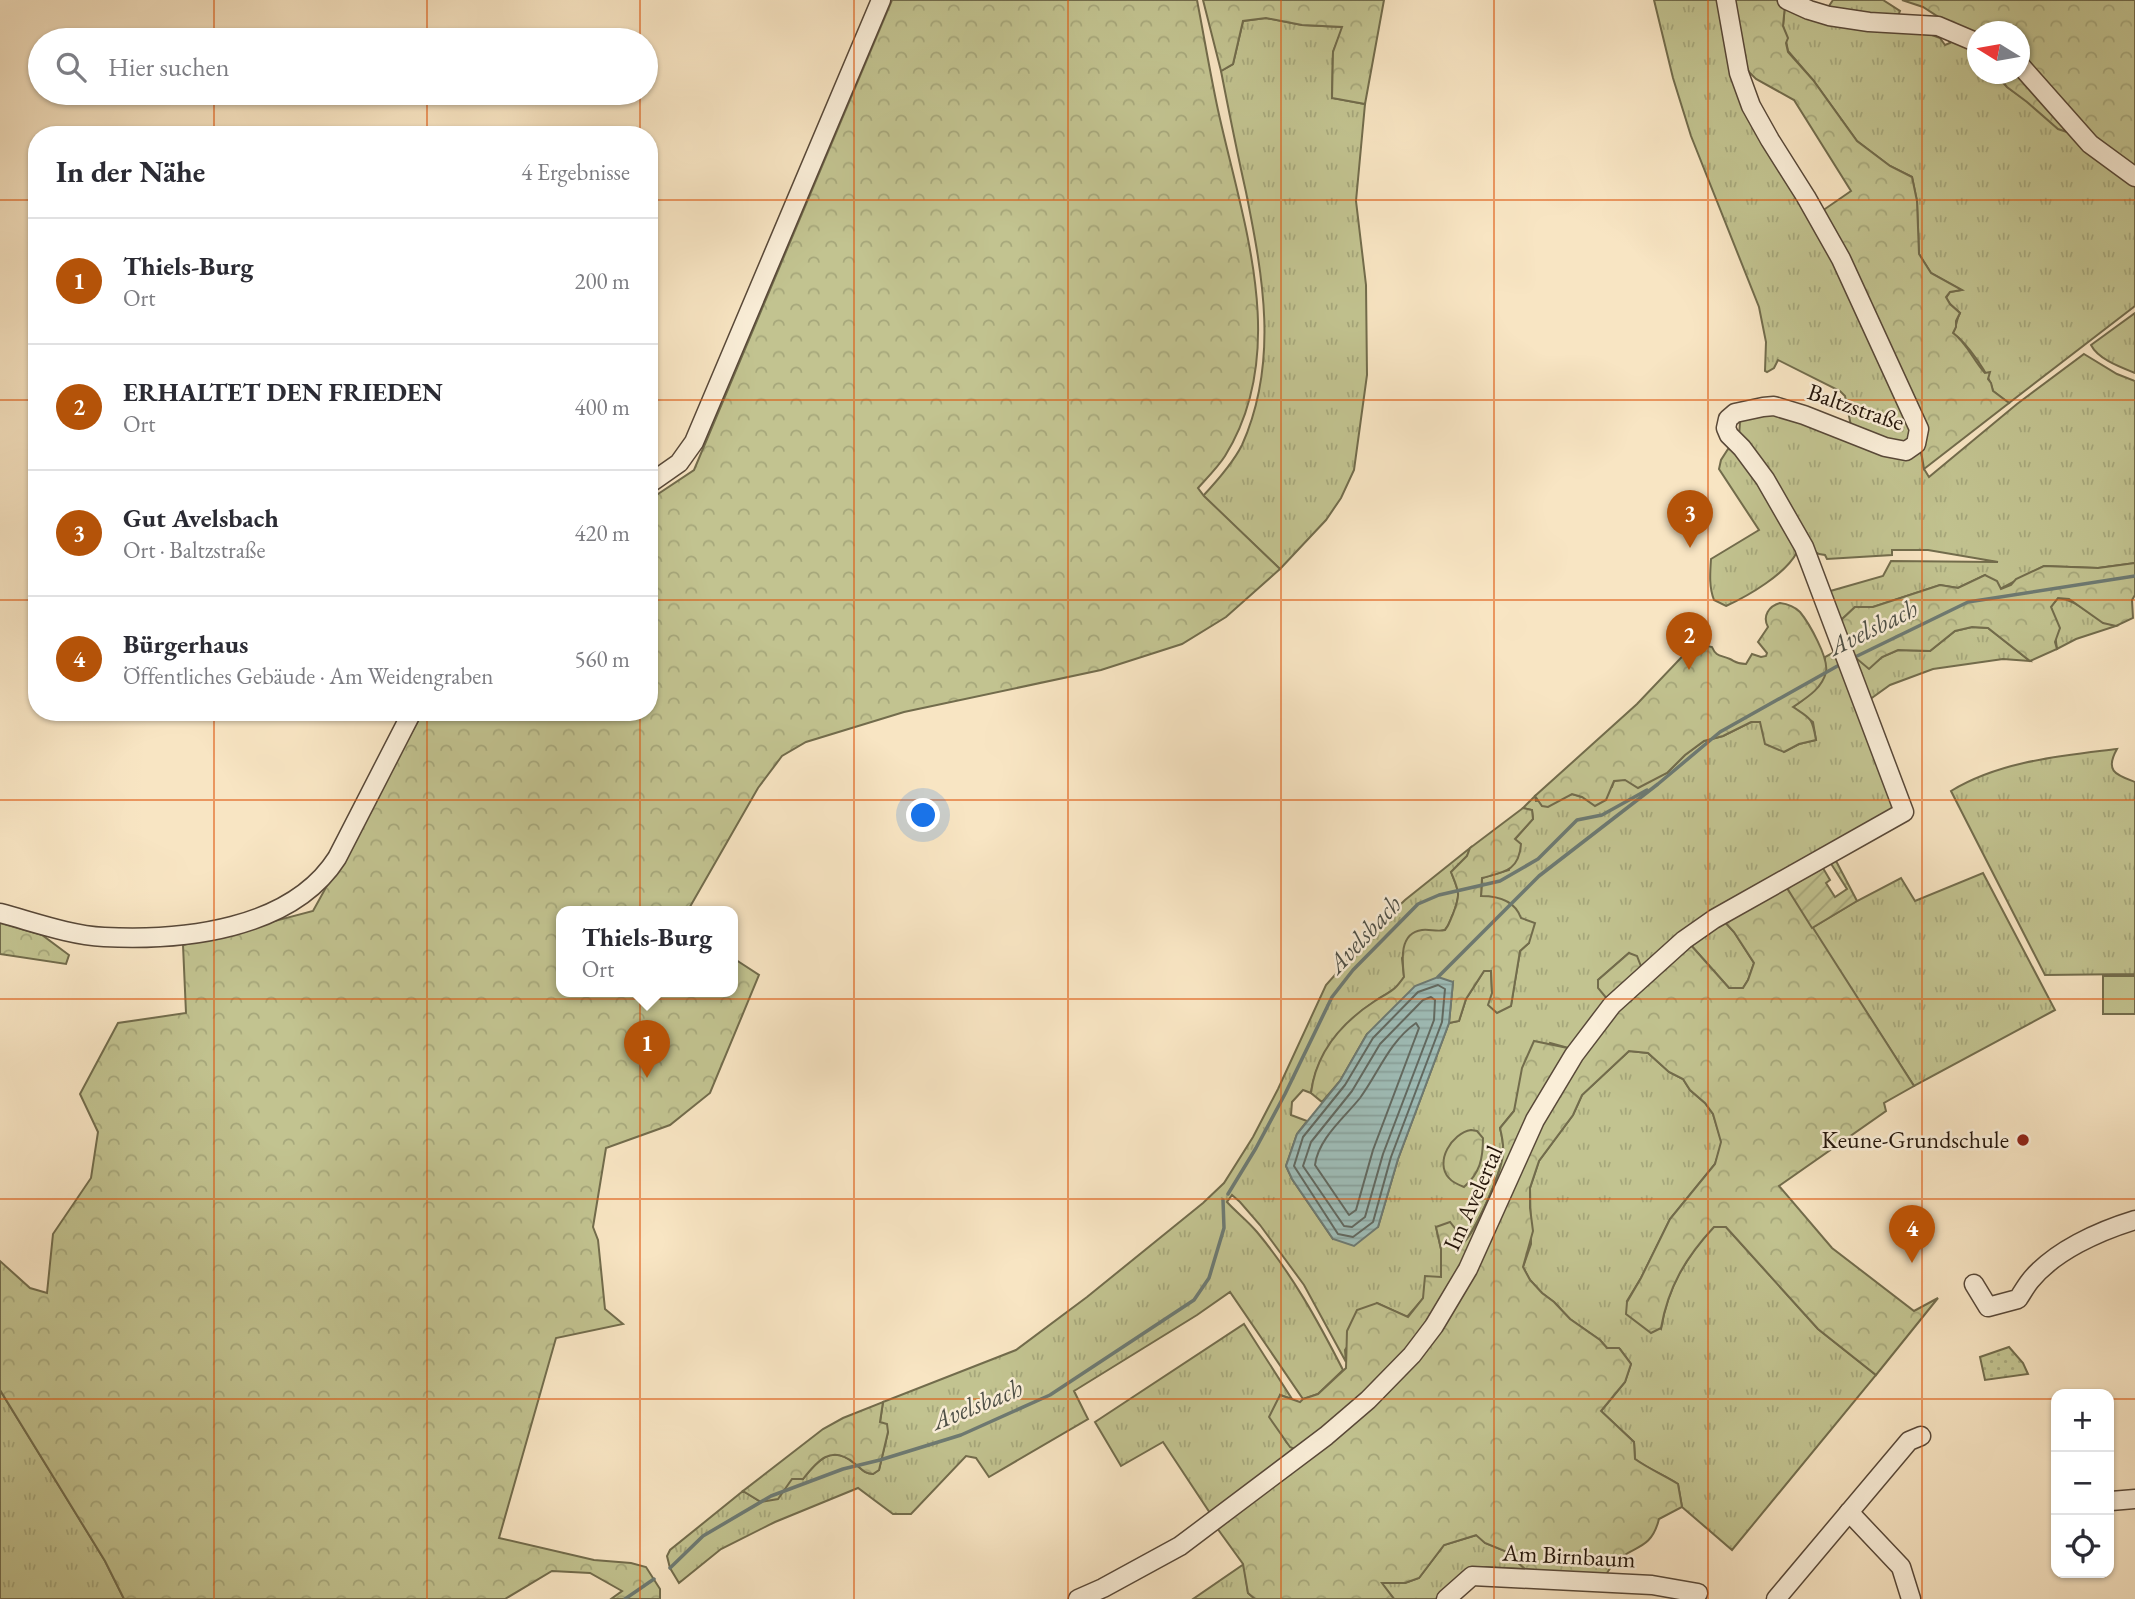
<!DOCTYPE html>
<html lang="de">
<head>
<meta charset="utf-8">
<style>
  body { margin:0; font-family:"EB Garamond",serif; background:#f7f7f7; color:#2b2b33 }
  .controls { position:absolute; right:21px; bottom:21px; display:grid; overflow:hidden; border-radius:14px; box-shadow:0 2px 5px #0004 }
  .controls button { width:63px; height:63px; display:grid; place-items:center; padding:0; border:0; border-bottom:2px solid #e1e1e2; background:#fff; color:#2b2b33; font:35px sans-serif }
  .compass { position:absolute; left:1967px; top:21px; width:63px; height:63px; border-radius:50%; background:#fff; box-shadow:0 2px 5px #0004; rotate:281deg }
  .you { position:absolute; left:924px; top:816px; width:24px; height:24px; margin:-18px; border:5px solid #fff; border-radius:50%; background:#1a73e8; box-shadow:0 0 0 10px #1a73e833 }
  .badge { display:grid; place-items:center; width:46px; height:46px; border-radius:50%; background:#b45309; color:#fff; font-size:23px; font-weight:700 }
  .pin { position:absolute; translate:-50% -58px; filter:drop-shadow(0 2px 4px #0008) }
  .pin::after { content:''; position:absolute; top:37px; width:24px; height:21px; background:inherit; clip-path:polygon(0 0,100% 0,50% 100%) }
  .popup { position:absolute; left:556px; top:906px; width:182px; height:91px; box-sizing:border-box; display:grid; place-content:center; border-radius:14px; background:#fff; filter:drop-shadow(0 2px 5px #0005); font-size:23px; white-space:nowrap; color:#7c7c81 }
  .popup b { font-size:26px; color:#2b2b33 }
  .popup::after { content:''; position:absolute; left:50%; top:100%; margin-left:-14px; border:14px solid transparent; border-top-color:#fff }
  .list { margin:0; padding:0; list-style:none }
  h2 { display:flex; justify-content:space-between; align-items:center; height:91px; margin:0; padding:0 28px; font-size:30px }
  h2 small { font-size:23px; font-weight:400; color:#7c7c81 }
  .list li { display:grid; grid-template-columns:46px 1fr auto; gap:21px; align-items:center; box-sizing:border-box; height:126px; padding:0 28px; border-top:2px solid #e1e1e2 }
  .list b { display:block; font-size:26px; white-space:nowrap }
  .list p { margin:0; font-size:23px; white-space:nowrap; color:#7c7c81 }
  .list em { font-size:23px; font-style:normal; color:#7c7c81 }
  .icon { flex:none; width:38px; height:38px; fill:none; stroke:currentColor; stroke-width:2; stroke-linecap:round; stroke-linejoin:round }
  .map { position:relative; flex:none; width:2135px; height:1599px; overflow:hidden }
  .search { position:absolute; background:#fff; box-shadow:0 2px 5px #0004; left:28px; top:28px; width:630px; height:77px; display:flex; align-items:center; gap:18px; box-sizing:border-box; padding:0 24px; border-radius:38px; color:#7c7c81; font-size:26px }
  .panel { position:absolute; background:#fff; box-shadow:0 2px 5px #0004; left:28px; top:126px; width:630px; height:595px; border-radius:28px }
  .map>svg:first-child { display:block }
  .grass { fill:url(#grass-tufts); stroke:#726c4c; stroke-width:2 }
  .forest { fill:url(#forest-crowns); stroke:#726c4c; stroke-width:2 }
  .park { fill:url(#park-dots); stroke:#726c4c; stroke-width:2 }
  .garden { fill:url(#garden-furrows); stroke:#726c4c; stroke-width:2 }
  .pitch { fill:#c2c390; stroke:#726c4c; stroke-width:2 }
  .water { fill:url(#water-rules); stroke:#6d7a73; stroke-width:2 }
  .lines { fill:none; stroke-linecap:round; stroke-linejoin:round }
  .shore { stroke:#616961; stroke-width:2 }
  .stream { stroke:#6d7a73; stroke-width:3.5 }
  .minor-casing { stroke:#584838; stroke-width:21 }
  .minor { stroke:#faeed8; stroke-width:18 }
  .grid { fill:none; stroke:#de560c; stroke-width:2; stroke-opacity:0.55 }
  .poi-dot { fill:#8f2418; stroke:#faeed8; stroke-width:2.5 }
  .labels { text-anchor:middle; stroke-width:5; stroke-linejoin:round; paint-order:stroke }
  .street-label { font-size:24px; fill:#231409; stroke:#faeed8 }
  .poi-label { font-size:24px; fill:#231409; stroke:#faeed8; text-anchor:end }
  .water-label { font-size:26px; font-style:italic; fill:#4e5047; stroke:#faeed8 }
</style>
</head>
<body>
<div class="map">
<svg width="2135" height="1599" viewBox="0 0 2135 1599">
  <defs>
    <pattern id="grass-tufts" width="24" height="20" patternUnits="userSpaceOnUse" patternTransform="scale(1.75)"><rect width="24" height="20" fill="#c2c390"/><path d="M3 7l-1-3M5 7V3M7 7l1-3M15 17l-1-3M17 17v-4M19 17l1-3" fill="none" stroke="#a6a77b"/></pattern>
    <pattern id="forest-crowns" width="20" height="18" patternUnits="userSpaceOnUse" patternTransform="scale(1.75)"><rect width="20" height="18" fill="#c2c390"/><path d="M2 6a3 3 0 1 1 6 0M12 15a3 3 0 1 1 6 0" fill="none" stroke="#a6a77b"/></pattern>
    <pattern id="park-dots" width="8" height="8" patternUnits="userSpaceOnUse" patternTransform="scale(1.75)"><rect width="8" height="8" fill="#c2c390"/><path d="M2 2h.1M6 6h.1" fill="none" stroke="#a6a77b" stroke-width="1.8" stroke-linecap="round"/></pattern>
    <pattern id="garden-furrows" width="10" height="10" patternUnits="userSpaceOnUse" patternTransform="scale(1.75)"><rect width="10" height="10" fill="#c2c390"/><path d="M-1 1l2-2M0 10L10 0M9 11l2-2" fill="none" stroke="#a6a77b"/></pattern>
    <pattern id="water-rules" width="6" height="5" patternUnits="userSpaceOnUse" patternTransform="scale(1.75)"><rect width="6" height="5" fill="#9fbeb9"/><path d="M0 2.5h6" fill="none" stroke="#89a29e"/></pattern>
  </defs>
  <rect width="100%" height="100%" fill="#f8e5c3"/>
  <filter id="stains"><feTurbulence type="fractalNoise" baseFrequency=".00286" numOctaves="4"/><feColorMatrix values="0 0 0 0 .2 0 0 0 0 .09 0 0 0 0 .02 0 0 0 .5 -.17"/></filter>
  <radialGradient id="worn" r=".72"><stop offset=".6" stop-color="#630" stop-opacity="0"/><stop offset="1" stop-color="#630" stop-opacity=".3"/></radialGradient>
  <g class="grass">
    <polygon points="1654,0 1721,0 1729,53 1834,256 1912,426 1909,441 1897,444 1851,426 1845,396 1840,391 1778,360 1774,368 1767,372 1765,371 1766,342 1759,307 1691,136 1673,78"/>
    <polygon points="1833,0 1883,0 1900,11 1898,16 1893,17 1827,9"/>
    <path d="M1785,5L1932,35L1940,38L1945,45L1950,43L1947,37L1977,51L1978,74H1996L2007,87L2076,135L2135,180V306L2009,403L1993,391C1990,375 1967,343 1953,333C1957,326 1956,320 1960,313L1950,304L1946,298L1950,292L1961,290L1931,273L1919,254L1917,201L1912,177L1890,166L1857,141L1813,80L1788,51L1783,26Z"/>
    <path d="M1266,18L1302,25L1343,27L1333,52L1332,98L1365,104L1356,201L1366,285L1367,375L1354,470L1341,498L1326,520L1280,569L1203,496C1217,481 1233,463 1242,445C1279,362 1263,277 1246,192C1237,152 1229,112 1221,71L1233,64L1243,21Z"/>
    <path d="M2135,313V373C2120,367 2098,359 2091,345Z"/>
    <polygon points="2084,354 2117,374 2135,381 2135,563 2098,568 2044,566 2000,589 1985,575 1958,588 1940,585 1873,607 1855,607 1839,622 1827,592 1883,576 1891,561 1998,562 1928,550 1892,550 1892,555 1827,559 1825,555 1819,554 1809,548 1739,437 1740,422 1743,419 1765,411 1913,457 1921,451 1924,469 1929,477 2017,404"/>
    <path d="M1728,449L1735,450L1745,460L1797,552C1786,574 1748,596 1726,606L1714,600C1709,587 1710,574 1711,559L1759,530L1719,469L1721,460Z"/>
    <path d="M2058,598C2080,600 2093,621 2116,626L2076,639L2057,649L2051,607Z"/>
    <polygon points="1972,627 1988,628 2030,661 2003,659 1933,669 1890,685 1869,700 1850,653 1869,668 1882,657 1898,650 1930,651 1955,631"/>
    <path d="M1838,650L1891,795L1892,808L1886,815L1642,969L1629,953L1598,980L1608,1000L1572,1049L1550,1043L1514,1111L1500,1128C1502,1136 1504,1146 1503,1155C1499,1179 1479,1221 1465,1242L1436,1227L1441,1249V1278L1407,1317L1377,1303L1345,1350L1346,1362L1304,1285L1260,1225L1240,1202L1232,1195L1227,1202C1236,1212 1248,1221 1257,1232C1292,1274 1318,1321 1343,1370L1318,1394L1303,1399L1230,1292L1197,1315L1074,1391L1088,1419L989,1477L976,1458L966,1456L911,1514H893L858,1488L775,1522L721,1549L679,1583L670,1568L667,1556L670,1550L743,1491L761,1502L792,1479H803C817,1461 832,1444 854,1463C862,1469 863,1473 873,1474L879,1470L888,1432L880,1422L883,1402L1016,1350L1087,1297L1203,1203L1224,1183L1253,1137L1278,1089L1326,985L1380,924L1405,900L1470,848L1467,856L1451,872C1459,892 1461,893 1453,914C1450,920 1450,924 1445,930L1436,932L1423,930L1402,958L1404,977C1392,994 1391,990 1375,1001C1343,1022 1316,1054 1311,1093L1303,1090L1292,1102L1291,1115L1307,1121L1297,1134L1286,1166L1292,1179L1333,1239L1378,1227L1398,1159L1449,1023L1459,1021L1466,999L1484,971L1491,970L1492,993L1511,1005L1520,951L1529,943L1521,918L1481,896L1482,878L1509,870L1515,839L1533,819L1532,810L1523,808L1535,796L1536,801L1560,799L1572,794L1582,797L1612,787L1614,781L1667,773L1685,755L1704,741L1723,736L1751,722H1760L1784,752L1799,744L1816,740L1813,722L1793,707C1812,695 1826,681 1825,657Z"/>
    <path d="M2117,749C2104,772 2117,775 2135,782V974L2045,975L1951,791C2000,761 2061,756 2117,749Z"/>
    <polygon points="1983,873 2055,1010 1914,1086 1812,928 1857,901 1901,878 1915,901"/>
    <polygon points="1723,920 1734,932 1754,963 1748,980 1743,988 1729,988 1689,943"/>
    <path d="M1629,1051L1648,1053L1669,1072L1683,1079L1690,1090L1705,1103L1713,1114L1722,1143L1715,1164L1670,1219L1641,1278L1627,1301L1661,1329C1668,1287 1686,1257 1714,1226L1726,1227L1818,1329L1876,1375L1732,1550L1682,1507L1678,1484C1664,1475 1648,1469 1635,1459L1634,1442L1601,1411L1625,1382L1631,1364L1620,1349L1607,1348L1600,1340L1570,1319L1554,1302L1542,1293L1530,1280L1523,1267L1531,1244L1530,1188L1539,1161L1573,1115L1582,1095Z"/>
    <path d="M1244,1324L1292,1399L1280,1395C1280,1416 1275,1439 1296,1450L1212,1516L1163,1442L1121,1466L1095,1422Z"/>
    <polygon points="0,1390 105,1561 124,1599 0,1599"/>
    <polygon points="1477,1535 1485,1543 1505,1551 1525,1569 1486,1567 1474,1570 1440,1599 1394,1599 1381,1583 1405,1583 1419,1578 1444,1545"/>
    <polygon points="1244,1564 1248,1593 1255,1599 1193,1599"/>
  </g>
  <g class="forest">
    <path d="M892,0H1197C1204,36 1210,73 1218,110C1242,220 1291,350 1225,456C1218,467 1207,478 1198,488L1204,496L1280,569L1226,617L1182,644L1101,670L904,712L806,742L782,756L758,788L687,912H561V992H733V958L759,975L710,1093L670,1125L606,1148L593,1227L598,1240L605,1309L623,1324L556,1338L499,1538L594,1560L631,1563L646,1567L660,1589V1599H611L622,1591L590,1573L552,1571L505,1599H124L105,1561L0,1390V1261L30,1288L47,1293L53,1234L91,1178L98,1132L80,1094L118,1023L186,1013L183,945L313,911L423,712H649V500L694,470Z"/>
    <polygon points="1203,0 1384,0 1365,104 1332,98 1333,52 1342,27 1302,25 1266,18 1243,21 1233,64 1221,71"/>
    <path d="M1732,0H1776L1785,5L1783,26L1788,38L1786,43L1788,52L1813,80L1857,141L1890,166L1912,177L1917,201L1919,254L1931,273L1962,290L1950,292L1946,297L1950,304L1960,313L1956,321V327L1953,333C1967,343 1973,360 1985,373L1990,372L1988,379L1991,383L1993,391L2009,403L1924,469L1921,451L1822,211L1851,191L1794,100L1756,79L1749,72L1743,59Z"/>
    <polygon points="1902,0 2135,0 2135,172 2076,135 2058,129 2027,102 2007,87 1996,74 2020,74 2020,32 1978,32 1977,42 1923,7"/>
    <polygon points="2135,563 2135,595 2132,600 2133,618 2116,626 2103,623 2069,599 2058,598 2051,607 2060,628 2055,642 2057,649 2030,661 1988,628 1972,627 1955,631 1930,651 1898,650 1882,657 1869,669 1850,653 1839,622 1855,607 1873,607 1940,585 1958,588 1985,575 1997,581 2001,589 2011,585 2016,579 2044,566 2098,568"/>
    <path d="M1780,603C1788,604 1794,606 1800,612C1809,623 1829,658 1826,672C1822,689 1806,698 1793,707C1811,719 1812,717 1816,740L1799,744L1784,752L1765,744L1760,722H1751L1723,736L1704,741L1685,755L1667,773L1638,788L1625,780L1614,781L1606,800L1595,806L1582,797L1572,794L1548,807L1542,806L1535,796L1637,704L1695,643L1712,647C1716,657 1721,655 1730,659C1736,662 1737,664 1746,664L1752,654L1761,657L1766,656L1767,653L1758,642L1768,627C1762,616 1769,606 1780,603Z"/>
    <path d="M1523,808L1532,810L1533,819L1515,839L1521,844C1519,871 1504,872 1482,878L1481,896C1498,896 1515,901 1521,918L1535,923L1529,943L1520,951L1511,1006L1497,1013L1488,1005L1492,993L1491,971H1484L1466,999L1459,1021L1449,1023L1453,982L1367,1034L1340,1081L1322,1102L1311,1093C1316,1052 1341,1023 1375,1001C1391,990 1392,994 1404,977C1402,960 1399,933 1422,930C1430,929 1437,932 1445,930C1450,924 1450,920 1453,914C1461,893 1459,892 1451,872L1467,856L1470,848Z"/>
    <path d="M1785,884L1914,1086L1884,1103L1886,1111L1779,1186L1832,1248L1914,1311L1938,1298L1876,1375L1818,1329L1726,1227H1714C1686,1257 1668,1287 1661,1328L1651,1333L1626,1314L1627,1302L1641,1278L1670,1219L1715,1164L1721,1142L1713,1114L1705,1103L1690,1090L1683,1079L1669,1072L1648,1053L1629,1051L1582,1095L1573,1115L1539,1161L1530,1188V1208L1533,1231L1523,1267L1530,1280L1542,1293L1554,1302L1570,1319L1600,1340L1607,1348H1619L1631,1364L1625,1382L1601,1411L1634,1442L1635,1459C1649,1469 1664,1475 1678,1484L1682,1507L1659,1519C1651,1551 1633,1545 1615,1562C1611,1566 1608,1572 1604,1577L1525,1569L1505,1551L1485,1543L1476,1535L1444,1545L1419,1578L1405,1583H1382L1394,1599H1255L1248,1593L1243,1564L1217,1528L1309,1456L1290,1447L1269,1417L1280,1395L1300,1402L1303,1399L1318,1394L1346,1368L1347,1331L1357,1310L1377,1303L1408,1317L1423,1298L1425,1276L1441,1277V1249L1436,1227L1450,1222L1465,1241C1478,1226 1500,1176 1503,1155C1504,1146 1502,1136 1500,1128L1514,1111L1522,1068L1534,1041L1572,1049L1689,943L1729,988H1743L1748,980L1754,963L1734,932L1723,920Z"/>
    <polygon points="0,923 42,935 69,955 66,964 0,954"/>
    <polygon points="1629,953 1637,956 1642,969 1608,1000 1598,988 1598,980"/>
    <path d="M1471,1130L1477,1131L1483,1138C1483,1159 1480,1173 1464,1187C1459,1185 1452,1182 1449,1178C1434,1162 1452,1133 1471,1130Z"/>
    <path d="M883,1402L880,1422L887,1424L888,1432L879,1470L873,1474C863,1473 862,1469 854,1463C831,1444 817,1461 803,1479H792L778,1499L761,1502L743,1491L823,1429L843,1418Z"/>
  </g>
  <polygon class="park" points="2009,1347 2023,1363 2028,1374 1985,1380 1980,1357"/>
  <polygon class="garden" points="1835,859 1857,901 1812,928 1787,888 1823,868 1830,880 1826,883 1835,897 1847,889 1830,862"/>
  <rect class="pitch" x="2103" y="976" width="32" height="38"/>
  <polygon class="water" points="1438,977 1453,982 1449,1023 1398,1159 1378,1227 1354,1246 1333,1239 1292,1179 1286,1166 1297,1134 1340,1081 1367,1034 1415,986"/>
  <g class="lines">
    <g class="shore">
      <polygon points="1438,985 1445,989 1442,1022 1391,1157 1373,1222 1353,1237 1338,1234 1294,1166 1303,1137 1345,1085 1373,1038 1418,992"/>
      <polygon points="1431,997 1435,1000 1434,1020 1383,1154 1365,1217 1352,1227 1344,1226 1303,1166 1311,1142 1352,1091 1380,1044 1423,1000"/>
      <path d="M1416,1023L1419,1028L1373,1150L1356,1210L1349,1215L1315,1165C1318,1139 1344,1118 1360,1098C1379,1072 1389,1042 1416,1023Z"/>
    </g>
    <g class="stream">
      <polyline points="1851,659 1968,602 2135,576"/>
      <polyline points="1438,977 1539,876 1658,784 1720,732 1841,664"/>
      <polyline points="1228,1194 1256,1148 1285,1094 1332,997 1353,970 1418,904 1439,895 1500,881 1538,859 1577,820 1602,815 1647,790"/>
      <polyline points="670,1568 703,1536 771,1496 843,1469 880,1460 961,1435 1050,1395 1194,1300 1209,1278 1224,1228 1223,1200"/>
      <polyline points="625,1599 654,1579"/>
    </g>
    <defs>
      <g id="minor">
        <polyline points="1787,0 1809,10 1829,16 1869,22 1938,26 1978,43"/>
        <polyline points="2020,65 2090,144 2135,177"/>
        <polyline points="649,484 679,463 694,442 881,0"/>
        <path d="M0,913C34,922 69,935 104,937C182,941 291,930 337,858L412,712"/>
        <path d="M1974,1284L1988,1307L2018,1299C2022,1293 2026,1286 2030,1281C2054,1251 2099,1231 2135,1220"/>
        <polyline points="2111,1501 2135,1499"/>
        <polyline points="1849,1512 1901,1567 1911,1599"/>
        <polyline points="1078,1599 1103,1588 1180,1546 1326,1436 1368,1400 1412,1355 1434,1326 1468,1269 1535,1120 1574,1055 1612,1005 1684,940 1714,919 1904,812 1804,547 1765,479 1742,448 1729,435 1726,428 1728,419 1735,413 1763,407 1774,406 1804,415 1885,447 1906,451 1916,444 1919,429 1841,259 1806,197 1770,140 1751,106 1739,73 1726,0"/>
        <polyline points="1446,1599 1472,1576 1652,1585 1698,1593"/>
        <polyline points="1776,1599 1909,1441 1921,1436"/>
      </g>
    </defs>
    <use href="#minor" class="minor-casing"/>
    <use href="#minor" class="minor"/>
  </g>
  <path class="grid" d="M214,0V40M427,0V40M640,0V40M854,0V1599M1068,0V1599M1281,0V1599M1494,0V1599M1708,0V1599M1922,0V1599M214,93V135M427,93V135M640,93V135M0,200H37M649,200H2135M0,400H37M649,400H2135M0,600H37M649,600H2135M214,712V1599M427,712V1599M640,712V1599M0,800H2135M0,999H2135M0,1199H2135M0,1399H2056M2109,1399H2135"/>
  <circle class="poi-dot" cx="2023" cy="1140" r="7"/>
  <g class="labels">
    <g class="street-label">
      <text transform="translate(1856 407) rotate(19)" y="8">Baltzstraße</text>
      <text transform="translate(1473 1198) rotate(-66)" y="8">Im Avelertal</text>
      <text transform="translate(1569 1556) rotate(3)" y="8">Am Birnbaum</text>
    </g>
    <g class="poi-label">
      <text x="2009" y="1148">Keune-Grundschule</text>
    </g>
    <g class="water-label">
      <text transform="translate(1873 627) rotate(-26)" y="9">Avelsbach</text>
      <text transform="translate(1364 934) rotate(-47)" y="9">Avelsbach</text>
      <text transform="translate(977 1404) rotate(-22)" y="9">Avelsbach</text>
    </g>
  </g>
  <rect width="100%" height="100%" filter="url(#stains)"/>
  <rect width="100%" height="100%" fill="url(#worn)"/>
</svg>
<div class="controls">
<button>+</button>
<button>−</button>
<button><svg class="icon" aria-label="locate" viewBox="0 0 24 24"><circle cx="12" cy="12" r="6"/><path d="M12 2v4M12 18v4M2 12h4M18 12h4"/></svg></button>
</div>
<svg class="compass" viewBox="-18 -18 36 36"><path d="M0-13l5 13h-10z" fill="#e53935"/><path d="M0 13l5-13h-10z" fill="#7c7c81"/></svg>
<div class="you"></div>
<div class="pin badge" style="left:647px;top:1078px">1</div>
<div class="popup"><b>Thiels-Burg</b>Ort</div>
<div class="pin badge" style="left:1689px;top:670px">2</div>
<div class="pin badge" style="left:1690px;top:548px">3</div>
<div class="pin badge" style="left:1912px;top:1263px">4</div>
<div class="search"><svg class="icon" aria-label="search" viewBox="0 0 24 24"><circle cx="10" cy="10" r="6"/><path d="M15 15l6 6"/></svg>Hier suchen</div>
<section class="panel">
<h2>In der Nähe<small>4 Ergebnisse</small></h2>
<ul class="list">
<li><span class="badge">1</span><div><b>Thiels-Burg</b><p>Ort</p></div><em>200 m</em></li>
<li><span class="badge">2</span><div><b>ERHALTET DEN FRIEDEN</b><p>Ort</p></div><em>400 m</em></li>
<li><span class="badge">3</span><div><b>Gut Avelsbach</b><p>Ort · Baltzstraße</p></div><em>420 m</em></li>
<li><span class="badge">4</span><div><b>Bürgerhaus</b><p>Öffentliches Gebäude · Am Weidengraben</p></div><em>560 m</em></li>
</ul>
</section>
</div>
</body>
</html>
